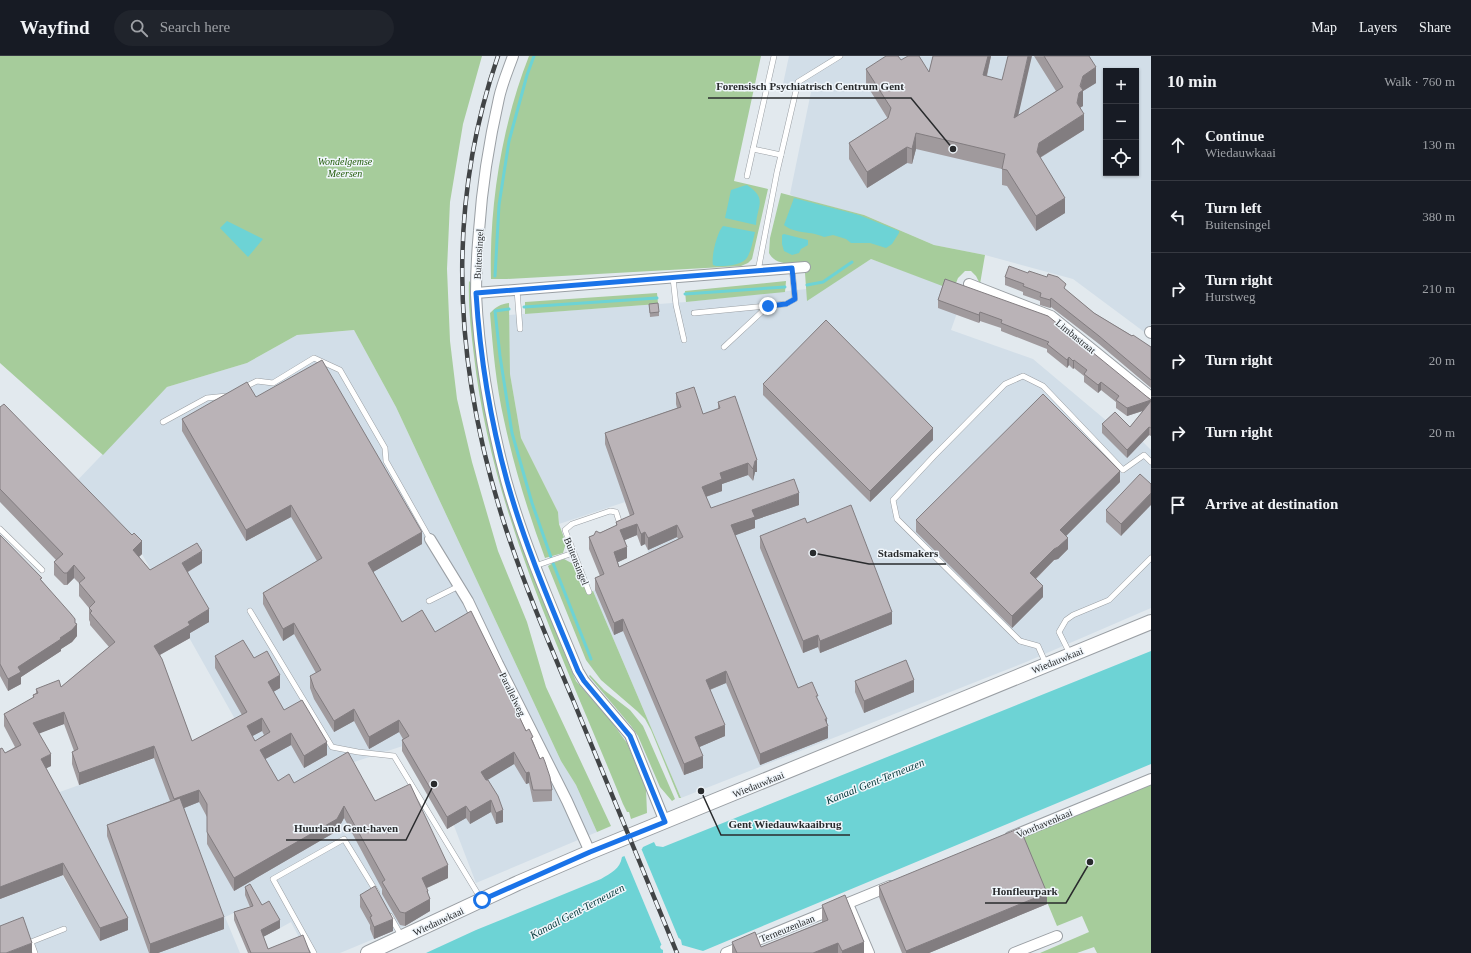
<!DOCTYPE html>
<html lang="en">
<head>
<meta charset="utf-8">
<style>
  body { margin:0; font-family:Georgia,serif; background:#20242c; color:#f1f3f6 }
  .controls { position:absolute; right:12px; top:12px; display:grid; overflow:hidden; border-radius:0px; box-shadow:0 1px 3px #0004 }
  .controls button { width:36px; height:36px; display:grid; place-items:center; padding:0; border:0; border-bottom:1px solid #363941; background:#171b24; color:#f1f3f6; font:20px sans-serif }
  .stop { position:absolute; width:12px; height:12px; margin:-9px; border:3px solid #1a73e8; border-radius:50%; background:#fff }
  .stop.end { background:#1a73e8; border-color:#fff; box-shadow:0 1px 4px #0008 }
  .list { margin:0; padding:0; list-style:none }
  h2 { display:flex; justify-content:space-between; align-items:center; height:52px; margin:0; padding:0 16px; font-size:17px }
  h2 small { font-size:13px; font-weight:400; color:#9ea1a6 }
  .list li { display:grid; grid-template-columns:26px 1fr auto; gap:12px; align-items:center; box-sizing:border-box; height:72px; padding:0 16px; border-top:1px solid #363941 }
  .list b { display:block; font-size:15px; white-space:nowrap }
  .list p { margin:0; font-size:13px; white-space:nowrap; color:#9ea1a6 }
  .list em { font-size:13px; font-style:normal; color:#9ea1a6 }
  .icon { flex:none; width:22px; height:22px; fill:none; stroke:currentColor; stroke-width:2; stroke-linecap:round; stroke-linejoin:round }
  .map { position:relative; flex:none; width:1151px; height:897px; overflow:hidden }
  header { display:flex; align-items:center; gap:24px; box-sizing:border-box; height:56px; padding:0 20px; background:#171b24; border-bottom:1px solid #363941 }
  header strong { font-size:19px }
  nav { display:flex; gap:22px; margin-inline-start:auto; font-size:14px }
  .search { width:280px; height:36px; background:#20242c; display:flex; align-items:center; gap:10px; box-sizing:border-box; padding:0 14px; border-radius:22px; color:#9ea1a6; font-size:15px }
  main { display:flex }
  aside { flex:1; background:#171b24 }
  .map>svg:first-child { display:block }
  .built { fill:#d2dee8; fill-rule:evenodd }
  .green { fill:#a6cc9b }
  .water { fill:#6dd3d5 }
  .pier { fill:#e2e9ee }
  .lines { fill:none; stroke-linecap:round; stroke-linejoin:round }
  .stream { stroke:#6dd3d5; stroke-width:3 }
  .lane-casing { stroke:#9a9fa4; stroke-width:6 }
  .street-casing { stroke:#9a9fa4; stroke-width:12 }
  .secondary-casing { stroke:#9a9fa4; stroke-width:16 }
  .lane { stroke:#fff; stroke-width:5 }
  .street { stroke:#fff; stroke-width:10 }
  .secondary { stroke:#fff; stroke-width:14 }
  .rail-casing { stroke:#414446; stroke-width:4.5 }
  .rail { stroke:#f0f6fb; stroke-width:3; stroke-dasharray:9; stroke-linecap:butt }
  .wall { fill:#a09a9d; fill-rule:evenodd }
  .shaded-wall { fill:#827d80 }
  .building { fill:#bab3b7; stroke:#827d80; fill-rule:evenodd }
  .route { stroke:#1a73e8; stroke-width:5 }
  .labels { text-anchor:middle; stroke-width:3; stroke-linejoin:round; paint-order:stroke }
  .park-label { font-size:10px; font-style:italic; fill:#225c0a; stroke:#f0f6fb }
  .street-label { font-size:10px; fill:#292b2d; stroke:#f0f6fb }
  .water-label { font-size:11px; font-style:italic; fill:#023537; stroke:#f0f6fb }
  .leader { fill:none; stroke:#292b2d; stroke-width:1.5 }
  .callout-dot { fill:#292b2d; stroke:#f0f6fb; stroke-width:1.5 }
  .callout-label { font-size:11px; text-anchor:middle; font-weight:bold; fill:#292b2d; stroke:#f0f6fb; stroke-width:3; stroke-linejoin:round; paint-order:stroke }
</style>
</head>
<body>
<header>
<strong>Wayfind</strong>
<div class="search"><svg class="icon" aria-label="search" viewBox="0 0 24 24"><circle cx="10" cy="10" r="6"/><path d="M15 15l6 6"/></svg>Search here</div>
<nav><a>Map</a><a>Layers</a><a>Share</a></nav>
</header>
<main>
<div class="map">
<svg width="1151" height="897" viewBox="0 0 1151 897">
  <rect width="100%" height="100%" fill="#e2e9ee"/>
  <g class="built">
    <path d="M789,0H1151V281L1073,223L985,199L934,189L864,159L794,141L790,138L811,36L783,28ZM1106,15H1136V117H1106Z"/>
    <polygon points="871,203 964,237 951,274 1033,303 1108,366 1124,367 1151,394 1151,552 1026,606 681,742 593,535 653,507 645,488 641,490 625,446 559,468 558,456 521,382 510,318 509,259 686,246 807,233 807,244"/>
    <polygon points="354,274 396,351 561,705 576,729 597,776 476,827 421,684 348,708 420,861 405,870 340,897 307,897 291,866 273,876 256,847 225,861 240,897 0,897 0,843 62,819 100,885 54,738 240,672 142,498 72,430 167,331 247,307 297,279"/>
  </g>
  <g class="green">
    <polygon points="0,0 482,0 463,68 450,146 447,213 450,285 457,343 472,406 498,495 527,566 546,631 611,770 597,776 576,729 561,705 396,351 354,274 297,279 247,307 167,331 103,399 0,307"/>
    <path d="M529,0H761L734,125L768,133L752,203L748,207L741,210L507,223H491C489,150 502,68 529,0Z"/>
    <path d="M781,137L864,159L934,189L985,199L980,228L976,220L971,215H965L958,222L956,227L945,231L871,203L807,245L805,217L808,216L807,206C794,207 776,211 769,197L770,182Z"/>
    <path d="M469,225L472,228L477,305L484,351L505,436L529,510L576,625L611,665L627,687L646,733L647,757L631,763L629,756H627L623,748C564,602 492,458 474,300C471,275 468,250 469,225Z"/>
    <polygon points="786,225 785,236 686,246 685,235"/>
    <polygon points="657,237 658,248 525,258 525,246"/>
    <path d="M509,247L510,318L521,382L558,456L559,468L566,487L563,497L545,502C528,456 514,411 504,364C496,329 493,293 490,257C496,251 500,248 509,247Z"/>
    <polygon points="564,503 575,509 587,537 593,535 681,742 679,742 651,674 645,663 637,655 601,624 586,604 548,510 553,507"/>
    <polygon points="590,619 604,634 630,654 643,670 675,743 672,745 660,731 638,680 631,670 589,620"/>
    <polygon points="1151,727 1151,897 1097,897 1094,891 1077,897 1040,897 1089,876 1082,860 1057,870 1020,781"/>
  </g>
  <g class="water">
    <path d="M747,129C768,143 757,149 756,169L725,162L731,134L743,130Z"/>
    <path d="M794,142L859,159L899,175V177L892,188L886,192L870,187H851L846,183L833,179L824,181C812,175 794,178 784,169Z"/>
    <polygon points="227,165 263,183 248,201 220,172"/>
    <path d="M723,170L755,176C753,184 751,197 746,203C740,210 724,210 716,210L713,209C711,201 717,176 723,170Z"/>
    <polygon points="784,178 808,184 808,189 801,193 799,197 792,199 784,195 782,188 782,179"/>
    <path d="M1151,595V708L703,895L682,889L681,884L679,882L661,889L660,891L661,893L663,894V897H426L476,874L601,823C611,817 620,813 622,801L642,793L643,791L654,786L656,790L663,791Z"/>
  </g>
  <polygon class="pier" points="641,792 679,883 662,890 624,799"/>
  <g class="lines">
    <g class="stream">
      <polyline points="495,220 499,149 509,85 527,19 534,0"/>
      <polyline points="807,229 823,226 852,206"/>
      <polyline points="685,238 785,231"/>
      <polyline points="524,251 657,242"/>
      <polyline points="509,253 495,255 500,300 512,377 532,447 553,507 591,603"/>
    </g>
    <defs>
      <g id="lane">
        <polyline points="774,0 753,93 781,99"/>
        <polyline points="747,120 753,93"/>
        <polyline points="758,215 777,116 798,26 840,0"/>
        <polyline points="673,222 676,249 684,284"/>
        <polyline points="517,234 520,273"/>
        <polyline points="694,257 786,248 795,243 792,212"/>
        <polyline points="724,291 768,250"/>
        <polyline points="243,332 257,325 273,327 314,302 340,314 385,392 386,405 430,483"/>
        <polyline points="163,366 207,342 227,340"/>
        <polyline points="0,473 42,514"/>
        <polyline points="535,510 573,497"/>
        <polyline points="589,536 565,474 572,468 610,455 616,456 619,465"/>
        <polyline points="429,545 459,530"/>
        <polyline points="250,555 332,691 358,696 394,700 481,843"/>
        <polyline points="1070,598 1059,576 1066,564 1073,559 1109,544 1151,502"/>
        <polyline points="1046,608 1038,590 1020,585 897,463 893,444 934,400 1005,328 1023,320 1043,330 1123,414 1144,399 1151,406"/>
        <polyline points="390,860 402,881"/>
        <polyline points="35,897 31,886 64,873"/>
        <polyline points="314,897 273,823 344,783 377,837"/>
      </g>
      <g id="street">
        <path d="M513,0C508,14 502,28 499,42C489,86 482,130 479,175C477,196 476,217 476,238C479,301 490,363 506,424C524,489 552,552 578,615L584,625L630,679L665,766"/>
        <polyline points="969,228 1051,260 1151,341"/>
        <polyline points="476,237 805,211"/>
        <polyline points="1150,276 1151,277"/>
        <polyline points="430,483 468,545 498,608 567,745 590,796"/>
        <polyline points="1010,781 1151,723"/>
        <polyline points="848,848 869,897"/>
        <polyline points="726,897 890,830"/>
        <polyline points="1014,897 1057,880"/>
      </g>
      <polyline id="secondary" points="368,897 518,827 590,796 1151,566"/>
    </defs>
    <use href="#lane" class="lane-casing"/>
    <use href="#street" class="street-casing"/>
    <use href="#secondary" class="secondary-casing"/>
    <use href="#lane" class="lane"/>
    <use href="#street" class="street"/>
    <use href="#secondary" class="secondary"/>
    <defs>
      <path id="rail" d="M498,0C444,156 455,317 506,473C525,531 549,587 573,644C608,728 642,813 677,897"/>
    </defs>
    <use href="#rail" class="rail-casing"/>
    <use href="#rail" class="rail"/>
  </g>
  <g class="wall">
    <polygon points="933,0 991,0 987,20 1018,60 1056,35 1034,0 1089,0 1096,27 1083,35 1083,50 1080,52 1084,74 1040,102 1065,157 1036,175 1007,130 1002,129 1002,113 916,93 912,108 907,107 867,132 849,103 849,87 888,63 866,28 866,13 901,4 929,16"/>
    <polygon points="1005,221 1066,234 1094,257 1151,291 1151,332 1099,288 1051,251 1050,252 1040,249 1040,245 1023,239 1023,236 1005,229"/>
    <polygon points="945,223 1151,343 1151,380 1149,379 1127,402 1102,377 1102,368 1130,371 1143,355 1127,360 1116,352 1116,346 1101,334 1098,337 1084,326 1084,320 1074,312 1073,313 1069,309 1067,312 1047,296 1047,293 1001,275 1001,272 980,265 979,267 938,252 938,244"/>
    <polygon points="649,248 659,256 659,260 650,261"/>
    <polygon points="763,328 933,384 870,446 763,339"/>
    <path d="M676,337L703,358L718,353V346L757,416H755L753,425L748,419L722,428V435L706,441L711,452L799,449L755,464V472L735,479L798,632L818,645L827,667L828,682L760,709L726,627L710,634L725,680L699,691L703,712L684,719L623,575L614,579L595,534V522L600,520L589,493V481L616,470V466L630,460L605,388V377L677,352L676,348ZM637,479L641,490L645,488L648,494L677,481L678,483L619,511L618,506L627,502L625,484Z"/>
    <polygon points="256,341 422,488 373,516 402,566 435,576 512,644 526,675 533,685 552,734 552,745 533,746 529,727 526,728 514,708 486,724 503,766 496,768 491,756 470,768 466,762 447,773 402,695 402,684 403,683 399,676 369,693 354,665 334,676 314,643 310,632 310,620 316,617 294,578 283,585 263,548 263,537 317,505 291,461 246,485 182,375 182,363"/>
    <path d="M0,351L142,498L139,501L150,514L202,507L188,516L209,566L190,577V582L160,599L192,685L242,659L215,612V600L254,602L280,632L273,636L284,654L327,699L304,712L291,689L265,703L278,725L294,727L375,745L448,822L427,832L428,838L430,855L405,870L400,869L382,838V833L344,762L337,775L234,835L207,788V761L199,746L184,752L224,873L158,897H149L107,780V769L170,745L154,702L79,729L72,708V696L74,695L64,668L39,677L51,710L46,712L128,874L100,885L63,819L0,843V693L5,697L15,691L4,670V658L33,642V639L36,637V633L61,631L109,591L90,569V566L89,564V552L79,540V527L74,522L67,529H64L54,519V506L56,504L0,446ZM262,675L264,679L255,685L252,680Z"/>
    <polygon points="1120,426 1066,480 1068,493 1058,503 1054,504 1036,523 1043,541 1012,572 916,476 916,464"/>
    <polygon points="1151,428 1121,480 1106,466 1106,454"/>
    <polygon points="807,467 892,568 820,597 818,591 803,597 760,492 760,480"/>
    <polygon points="0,479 42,525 75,567 77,580 72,586 61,593 61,595 21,621 21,628 8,635 0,620"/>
    <polygon points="855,625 914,636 864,657 855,636"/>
    <polygon points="879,830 1047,848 929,897 902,897 879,841"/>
    <polygon points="245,831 262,849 280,872 263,881 268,893 310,897 248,897 234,864 234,856 250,851 245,839"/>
    <polygon points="360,839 393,875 374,883 370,873 370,869 360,851"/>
    <polygon points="822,849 864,897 732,897 732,886 761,891 822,866"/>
  </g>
  <g class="shaded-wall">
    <polygon points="988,0 991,0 983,35 983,19"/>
    <polygon points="1028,0 1032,0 1014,78 1014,62"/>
    <polygon points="1096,11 1096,27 1083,35 1083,50 1079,52 1077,47 1083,20"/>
    <polygon points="1084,58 1084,74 1039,102 1037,96 1039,87"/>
    <polygon points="916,77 916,93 912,108 912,93"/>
    <polygon points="907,91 907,107 867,132 867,116"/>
    <polygon points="1065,142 1065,157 1036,175 1036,160"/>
    <polygon points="1051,242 1051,251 1050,252 1050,244"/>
    <polygon points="980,256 980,265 979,267 979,259"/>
    <polygon points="1069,301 1069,309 1067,312 1067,304"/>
    <polygon points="1074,304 1074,312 1073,313 1073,305"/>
    <polygon points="1101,326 1101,334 1098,337 1098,329"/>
    <polygon points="1151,344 1151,352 1127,360 1127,352"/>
    <polygon points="1149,371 1149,379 1127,402 1127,394"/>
    <polygon points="933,372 933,384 870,446 870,435"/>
    <polygon points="757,404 757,416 755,416 753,425 753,413 755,405"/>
    <polygon points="748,407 748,419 722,428 722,435 702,442 702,431 720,417"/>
    <polygon points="1120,415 1120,426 1060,486 1060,474"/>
    <polygon points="799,437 799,449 755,464 755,472 731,481 731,469 752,454"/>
    <polygon points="1151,437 1151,449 1121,480 1121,468"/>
    <polygon points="291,449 291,461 246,485 246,474"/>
    <polygon points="637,468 637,479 620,486 620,474"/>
    <polygon points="677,469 677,481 648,494 648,482"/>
    <polygon points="422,476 422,488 368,519 368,507"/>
    <polygon points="645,476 645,488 641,490 641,478"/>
    <polygon points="1068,482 1068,493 1058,503 1054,504 1030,528 1030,517 1054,493"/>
    <polygon points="142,485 142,498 133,506 133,494"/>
    <polygon points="627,491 627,502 614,508 614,496"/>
    <polygon points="202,495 202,507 182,519 182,507"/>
    <polygon points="74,509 74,522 67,529 67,517"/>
    <polygon points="1043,530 1043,541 1012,572 1012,560"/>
    <polygon points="209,553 209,566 190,577 190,582 154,602 154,590 188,566"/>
    <polygon points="892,556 892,568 820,597 820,585"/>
    <polygon points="623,563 623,575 614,579 614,567"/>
    <polygon points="294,567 294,578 283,585 283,573"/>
    <polygon points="77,568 77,580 72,586 61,593 61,595 21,621 21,628 8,635 8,623 18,611 60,582"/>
    <polygon points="818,579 818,591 803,597 803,585"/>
    <polygon points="726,615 726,627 706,635 706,624"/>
    <polygon points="280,619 280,632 268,639 268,626"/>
    <polygon points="914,624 914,636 864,657 864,645"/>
    <polygon points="512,638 512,649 509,639"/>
    <polygon points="354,653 354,665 334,676 334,665"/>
    <polygon points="64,656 64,668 33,680 33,667"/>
    <polygon points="262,662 262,675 247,683 247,670"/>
    <polygon points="827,663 827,671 828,670 828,682 760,709 760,698"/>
    <polygon points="399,664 399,676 369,693 369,681"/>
    <polygon points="725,669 725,680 695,693 695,681"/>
    <polygon points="291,677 291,689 260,706 260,694"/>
    <polygon points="327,686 327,699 304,712 304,700"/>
    <polygon points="154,690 154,702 79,729 79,717"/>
    <polygon points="514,696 514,708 481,728 481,716"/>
    <polygon points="51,698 51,710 41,715 41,703"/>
    <polygon points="703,700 703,712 684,719 684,708"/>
    <polygon points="529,716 529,727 526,728 526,717"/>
    <polygon points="199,734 199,746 174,756 174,743"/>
    <polygon points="491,744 491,756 470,768 470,756"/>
    <polygon points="344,750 344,762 337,775 234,835 234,822"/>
    <polygon points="466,750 466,762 447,773 447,761"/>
    <polygon points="503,754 503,766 496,768 496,757"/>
    <polygon points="63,807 63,819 0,843 0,831"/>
    <polygon points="448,809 448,822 422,834 422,822"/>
    <polygon points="427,835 428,835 428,844 430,843 430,855 405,870 405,857"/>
    <polygon points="1047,837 1047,848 929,897 906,897 906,895"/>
    <polygon points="224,861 224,873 158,897 150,897 150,888"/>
    <polygon points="128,862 128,874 100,885 100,872"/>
    <polygon points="393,863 393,875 374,883 374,871"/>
    <polygon points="280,864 280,872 261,882 261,874"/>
    <polygon points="864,886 864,897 842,897 842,895"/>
    <polygon points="32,887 32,897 6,897"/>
    <polygon points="838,887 838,897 813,897"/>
  </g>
  <g class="building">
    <polygon points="886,0 898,0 901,4 908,0 919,0 929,16 933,0 988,0 983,19 1002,24 1008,0 1028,0 1014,62 1063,31 1044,0 1089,0 1096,11 1083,20 1080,30 1083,34 1079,37 1077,47 1084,58 1039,87 1037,96 1065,142 1036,160 1007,114 1002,113 1005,98 916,77 912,93 907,91 867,116 849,87 888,62 891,52 866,13"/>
    <polygon points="1009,210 1028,217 1029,215 1047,221 1048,218 1058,221 1066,228 1064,232 1094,257 1132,280 1133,279 1151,291 1151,324 1099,280 1051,242 1050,244 1040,241 1041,237 1023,230 1024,228 1005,221"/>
    <polygon points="945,223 1048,260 1151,344 1127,352 1116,344 1119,340 1101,326 1098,329 1084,318 1087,314 1074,304 1073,305 1069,301 1067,304 1047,288 1049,286 1001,267 1002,264 980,256 979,259 938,244"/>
    <polygon points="658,247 659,256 650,257 649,248"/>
    <polygon points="826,264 933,372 870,435 763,328"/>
    <polygon points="322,304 422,476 368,507 402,566 422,554 435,576 471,555 512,638 509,639 526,675 529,673 533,681 531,682 540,703 543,701 545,706 550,721 552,734 533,734 529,716 526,717 514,696 481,716 486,724 488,724 498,740 503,754 496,757 491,744 470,756 466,750 447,761 402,684 409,680 399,664 369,681 354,653 334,665 314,632 310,620 321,614 294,567 283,573 263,537 322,502 291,449 246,474 182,363 247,326 256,341"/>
    <path d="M694,331L703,358L720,352L718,346L735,340L757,404L755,405L753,413L748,407L720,417L722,423L702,431L711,452L794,423L799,437L752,454L755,461L731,469L798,632L812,626L818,640H816L827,663H825L828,670L760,698L726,615L706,624L725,669L695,681L703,700L684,708L623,563L614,567L595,522L604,518L589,481L594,479L596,475L600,477L617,469L616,466L634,458L605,377L681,351L676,337ZM637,468L641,478L645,476L648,482L677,469L683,481L619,511L614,496L627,491L620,474Z"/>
    <polygon points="1043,338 1120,415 1060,474 1068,482 1058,491 1054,493 1030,517 1043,530 1012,560 916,464"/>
    <polygon points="1151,345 1151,372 1149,371 1127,394 1102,368 1115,356 1130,371"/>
    <path d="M4,348L132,479L134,477L142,485L133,494L150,514L197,487L202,495L182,507L209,553L188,566L190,569L154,590L162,603L192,685L247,656L215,600L243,584L254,602L267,595L280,619L268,626L284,654L302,644L327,686L304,700L291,677L260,694L278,725L289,718L294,727L348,696L375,745L410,728L448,809L422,822L428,835H427L430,843L405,857L400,856L382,826L385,824L344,750L337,763L234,822L207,776V748L199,734L174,743L154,690L79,717L72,696L78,693L64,656L33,667L51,698L41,703L128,862L100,872L63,807L0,831V693L2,692L5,697L21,689L4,658L34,641L33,639L38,637L36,633L59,624L61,631L115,586L90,557L92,555L89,552L95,546L79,527L85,522L74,509L67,517H64L54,506L63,498L0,433V351ZM262,662L270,676L255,685L247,670Z"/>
    <polygon points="1140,418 1151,428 1151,437 1121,468 1106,454"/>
    <polygon points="851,449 892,556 820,585 818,579 803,585 760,480 805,462 807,467"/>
    <polygon points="0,479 42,522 40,523 71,558 75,563 75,567 77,568 72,574 60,582 61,583 18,611 21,616 8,623 0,608"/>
    <polygon points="906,604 914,624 864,645 855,625"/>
    <polygon points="180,742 224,861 150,888 107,769"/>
    <polygon points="1020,772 1047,837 906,895 879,830"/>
    <polygon points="250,828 262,849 269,845 280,864 261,874 268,893 303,879 310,897 251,897 234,856 253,850 245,831"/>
    <polygon points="375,830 393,863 374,871 370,861 372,860 360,839"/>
    <polygon points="845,839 864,886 842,895 838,887 813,897 737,897 732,886 755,876 761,891 828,864 822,849"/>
    <polygon points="23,861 32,887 6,897 0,897 0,870"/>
  </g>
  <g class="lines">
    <path class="route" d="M482,844L590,796L665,766L630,680L584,625L578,615C552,552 525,490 507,425C490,363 480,300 476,237L792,212L795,243L786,248L768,250"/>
  </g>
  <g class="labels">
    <g class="park-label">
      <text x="345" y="109">Wondelgemse<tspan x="345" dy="12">Meersen</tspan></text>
    </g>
    <g class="street-label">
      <text transform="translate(478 198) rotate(-87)" y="4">Buitensingel</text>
      <text transform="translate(1076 280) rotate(39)" y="4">Limbastraat</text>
      <text transform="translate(577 505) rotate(68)" y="4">Buitensingel</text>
      <text transform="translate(1057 604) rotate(-22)" y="4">Wiedauwkaai</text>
      <text transform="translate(513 638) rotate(64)" y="4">Parallelweg</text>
      <text transform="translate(758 728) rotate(-22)" y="4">Wiedauwkaai</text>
      <text transform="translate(1044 767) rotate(-23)" y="4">Voorhavenkaai</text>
      <text transform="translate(438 865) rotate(-25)" y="4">Wiedauwkaai</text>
      <text transform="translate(787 872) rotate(-22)" y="4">Terneuzenlaan</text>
    </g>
    <g class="water-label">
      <text transform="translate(875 725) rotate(-22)" y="4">Kanaal Gent-Terneuzen</text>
      <text transform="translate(577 855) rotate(-28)" y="4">Kanaal Gent-Terneuzen</text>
    </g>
  </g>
  <path class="leader" d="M953 93L911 42H708M813 497L869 508H946M701 735L721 779H850M434 728L406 784H286M1090 806L1066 847H985"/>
  <g class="callout-dot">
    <circle cx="953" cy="93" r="4"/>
    <circle cx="813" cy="497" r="4"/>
    <circle cx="701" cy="735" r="4"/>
    <circle cx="434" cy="728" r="4"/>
    <circle cx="1090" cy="806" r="4"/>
  </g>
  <g class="callout-label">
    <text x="810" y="34">Forensisch Psychiatrisch Centrum Gent</text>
    <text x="908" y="501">Stadsmakers</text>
    <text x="785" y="772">Gent Wiedauwkaaibrug</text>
    <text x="346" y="776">Huurland Gent-haven</text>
    <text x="1025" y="839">Honfleurpark</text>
  </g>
</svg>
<div class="controls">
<button>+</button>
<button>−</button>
<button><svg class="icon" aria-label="locate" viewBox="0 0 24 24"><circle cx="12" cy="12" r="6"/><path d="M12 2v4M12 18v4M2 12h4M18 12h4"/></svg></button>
</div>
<div class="stop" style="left:482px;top:844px"></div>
<div class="stop end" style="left:768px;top:250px"></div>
</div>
<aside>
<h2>10 min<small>Walk · 760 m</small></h2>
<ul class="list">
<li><svg class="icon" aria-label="ahead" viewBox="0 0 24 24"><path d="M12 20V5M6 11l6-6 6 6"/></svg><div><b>Continue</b><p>Wiedauwkaai</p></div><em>130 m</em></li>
<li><svg class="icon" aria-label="left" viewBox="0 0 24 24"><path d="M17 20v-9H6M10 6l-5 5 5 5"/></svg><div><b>Turn left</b><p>Buitensingel</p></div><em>380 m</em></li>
<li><svg class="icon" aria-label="right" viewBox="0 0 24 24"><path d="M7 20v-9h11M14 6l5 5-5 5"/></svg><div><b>Turn right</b><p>Hurstweg</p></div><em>210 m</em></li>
<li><svg class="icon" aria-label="right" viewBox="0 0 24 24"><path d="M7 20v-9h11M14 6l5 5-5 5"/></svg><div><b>Turn right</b></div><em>20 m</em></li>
<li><svg class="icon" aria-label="right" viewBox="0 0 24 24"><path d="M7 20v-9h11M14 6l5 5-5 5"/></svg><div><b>Turn right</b></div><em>20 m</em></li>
<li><svg class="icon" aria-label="arrive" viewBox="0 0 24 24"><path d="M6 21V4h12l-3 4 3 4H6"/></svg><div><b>Arrive at destination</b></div></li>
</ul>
</aside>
</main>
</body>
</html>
